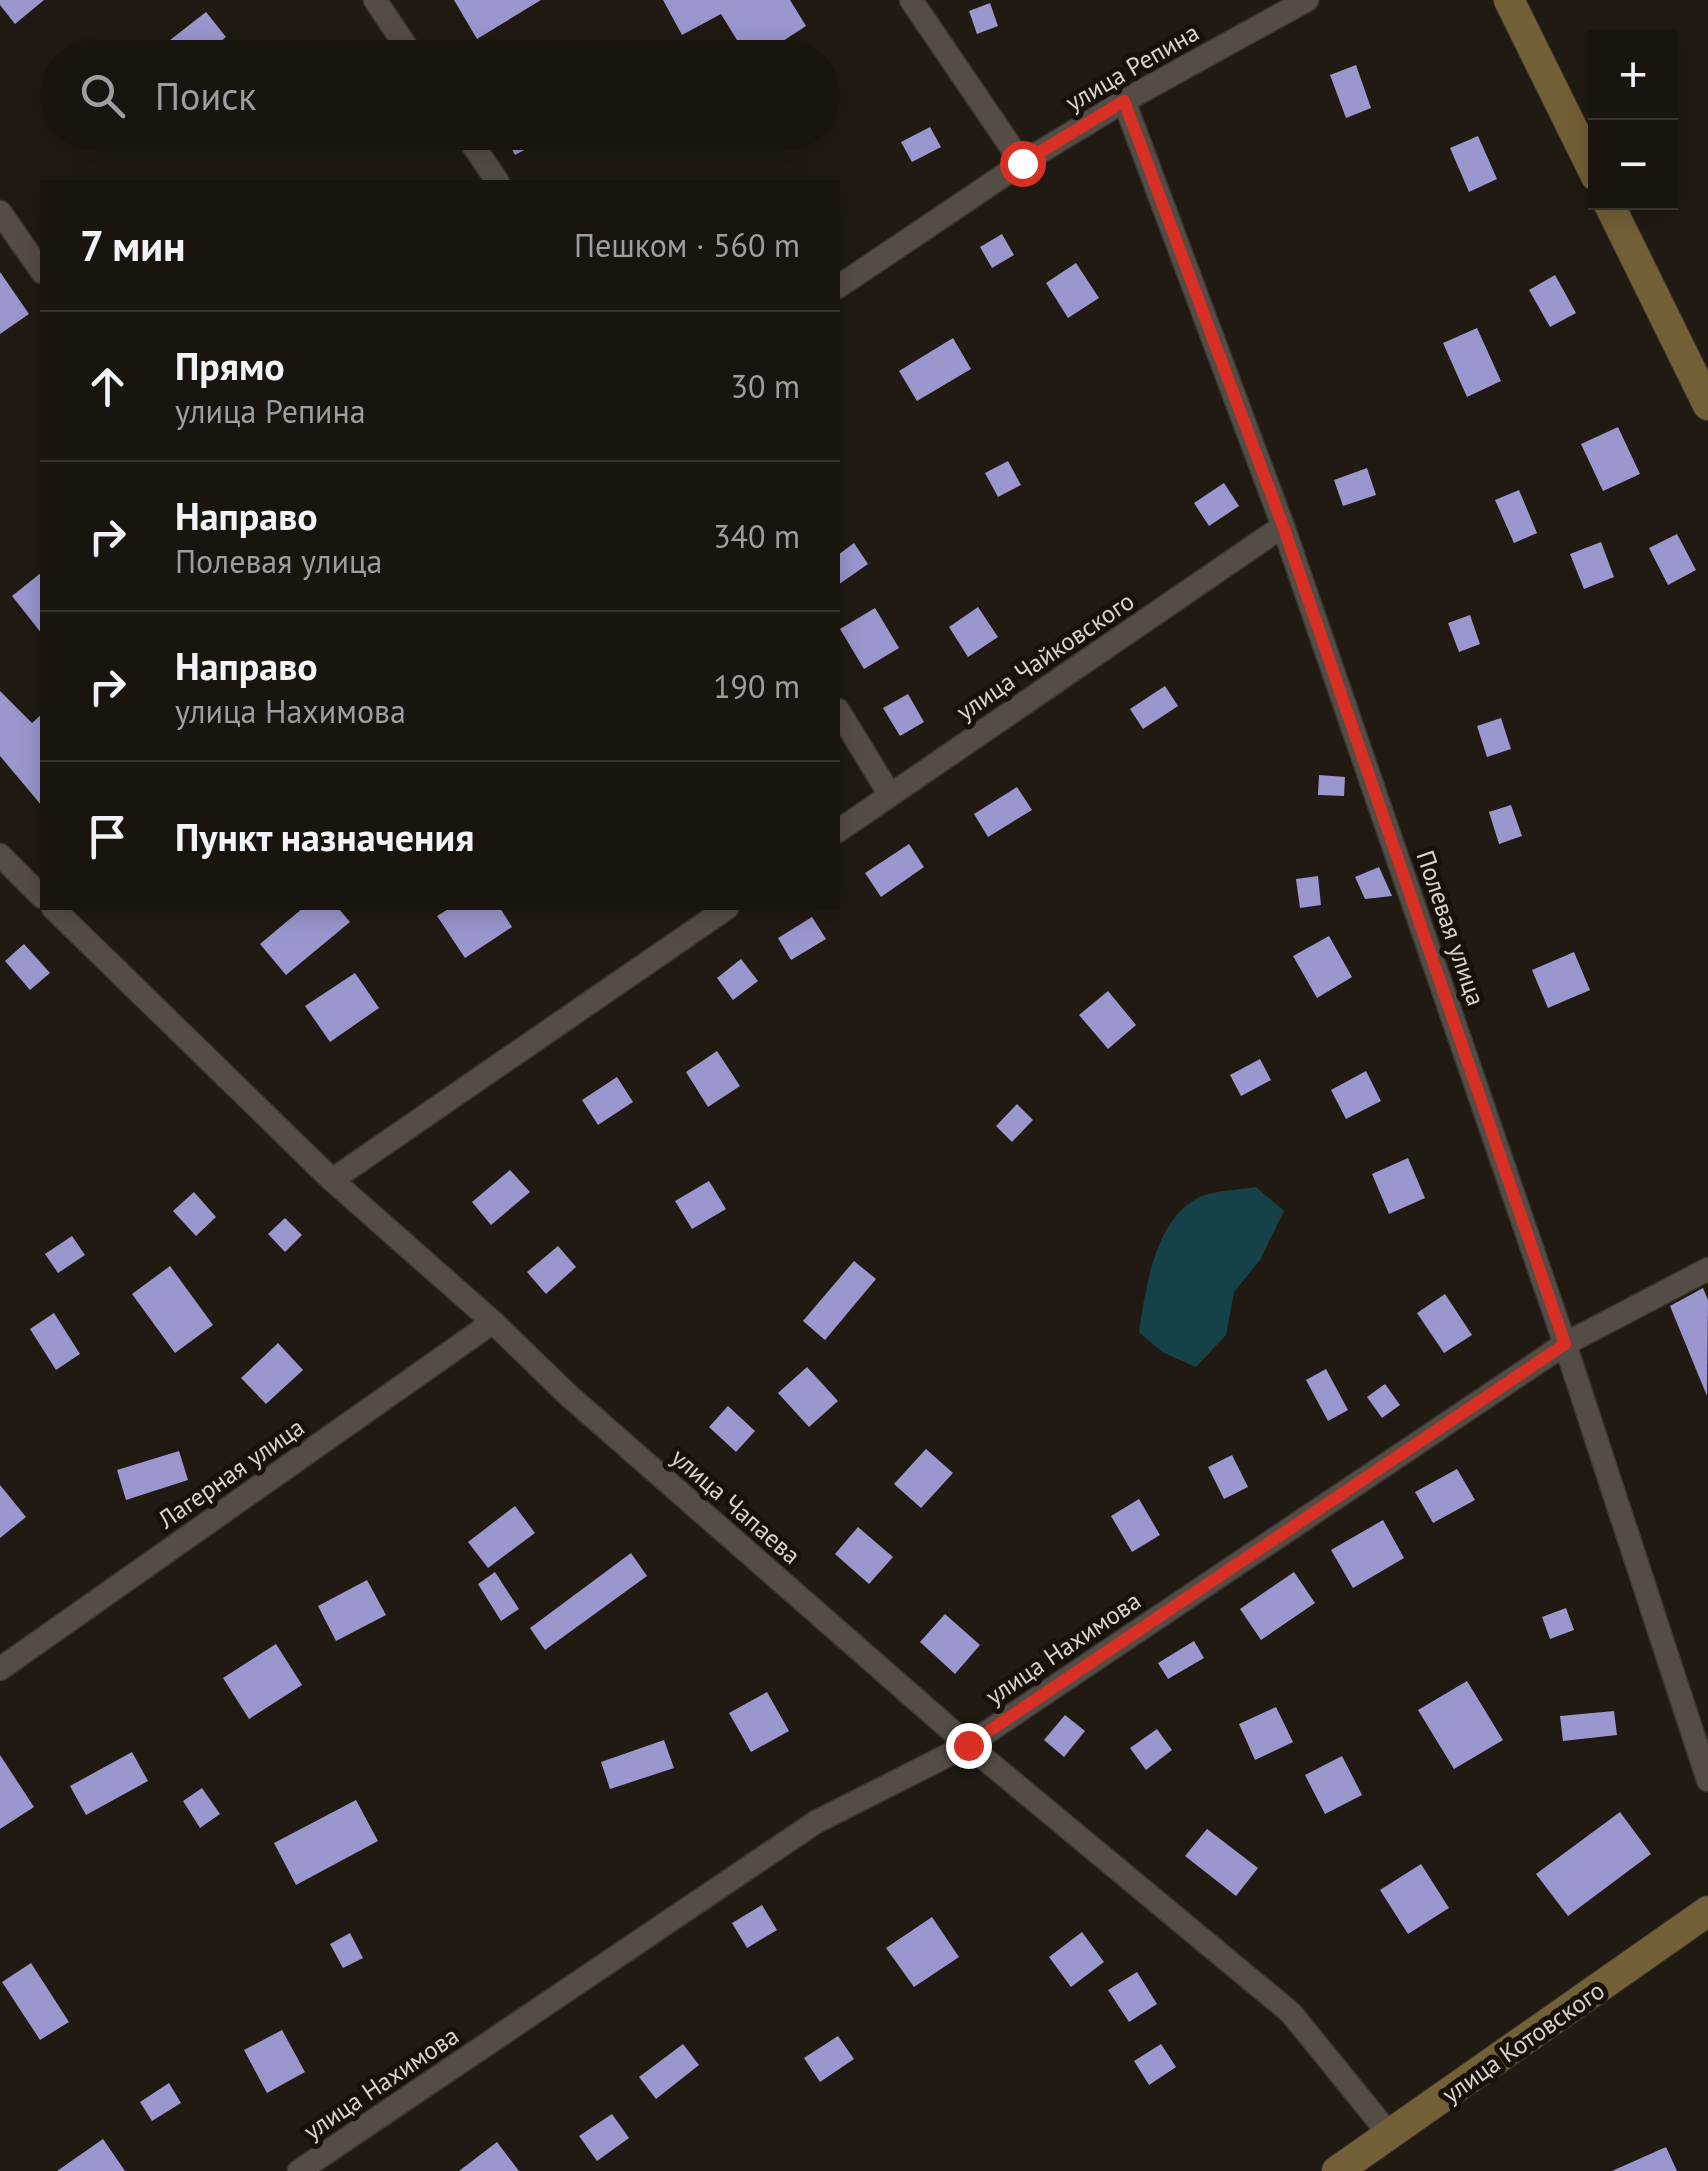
<!DOCTYPE html>
<html lang="ru">
<head>
<meta charset="utf-8">
<style>
  body { margin:0; font-family:"PT Sans",sans-serif; background:#221d17; color:#f1f3f6 }
  .controls { position:absolute; right:30px; top:30px; display:grid; overflow:hidden; border-radius:0px; box-shadow:0 5px 25px #0003 }
  .controls button { width:90px; height:90px; display:grid; place-items:center; padding:0; border:0; border-bottom:2px solid #37332e; background:#19140e; color:#f1f3f6; font:50px sans-serif }
  .stop { position:absolute; width:30px; height:30px; margin:-22px; border:8px solid #d93025; border-radius:50%; background:#fff }
  .stop.end { background:#d93025; border-color:#fff; box-shadow:0 2px 10px #0008 }
  .list { margin:0; padding:0; list-style:none }
  h2 { display:flex; justify-content:space-between; align-items:center; height:130px; margin:0; padding:0 40px; font-size:42px }
  h2 small { font-size:32px; font-weight:400; color:#9f9e9e }
  .list li { display:grid; grid-template-columns:65px 1fr auto; gap:30px; align-items:center; box-sizing:border-box; height:150px; padding:0 40px; border-top:2px solid #37332e }
  .list b { display:block; font-size:38px; white-space:nowrap }
  .list p { margin:0; font-size:32px; white-space:nowrap; color:#9f9e9e }
  .list em { font-size:32px; font-style:normal; color:#9f9e9e }
  .icon { flex:none; width:55px; height:55px; fill:none; stroke:currentColor; stroke-width:2; stroke-linecap:round; stroke-linejoin:round }
  .map { position:relative; flex:none; width:1708px; height:2171px; overflow:hidden }
  .search { position:absolute; background:#19140e; box-shadow:0 5px 25px #0003; left:40px; top:40px; width:800px; height:110px; display:flex; align-items:center; gap:25px; box-sizing:border-box; padding:0 35px; border-radius:55px; color:#9f9e9e; font-size:38px }
  .panel { position:absolute; background:#19140e; box-shadow:0 5px 25px #0003; left:40px; top:180px; width:800px; height:730px; border-radius:0px }
  .map>svg:first-child { display:block }
  .water { fill:#154248 }
  .building { fill:#9a97cf }
  .lines { fill:none; stroke-linecap:round; stroke-linejoin:round }
  .street-casing { stroke:#3b3633; stroke-width:25 }
  .secondary-casing { stroke:#3b3633; stroke-width:32 }
  .street { stroke:#554d45; stroke-width:22 }
  .secondary { stroke:#736036; stroke-width:30 }
  .route { stroke:#d93025; stroke-width:12 }
  .labels { text-anchor:middle; stroke-width:10; stroke-linejoin:round; paint-order:stroke }
  .street-label { font-size:25px; fill:#d8d3ce; stroke:#17110a }
</style>
</head>
<body>
<div class="map">
<svg width="1708" height="2171" viewBox="0 0 1708 2171">
  <rect width="100%" height="100%" fill="#211a13"/>
  <path class="water" d="M1256,1187L1284,1211L1260,1260L1234,1292L1226,1335L1196,1367L1162,1352L1139,1332C1146,1287 1155,1216 1202,1196C1218,1190 1240,1190 1256,1187Z"/>
  <g class="building">
    <polygon points="0,0 44,0 15,24 0,5"/>
    <polygon points="454,0 541,0 477,39"/>
    <polygon points="663,0 790,0 806,26 757,58 748,58 721,14 682,35"/>
    <polygon points="990,3 998,26 977,34 969,11"/>
    <polygon points="206,12 226,37 200,58 176,58 165,44"/>
    <polygon points="1356,65 1371,108 1346,118 1330,75"/>
    <polygon points="930,127 941,147 912,162 901,142"/>
    <polygon points="503,132 558,132 515,155"/>
    <polygon points="1478,136 1497,179 1469,192 1450,148"/>
    <polygon points="1002,234 1014,255 992,268 980,247"/>
    <polygon points="1076,263 1099,298 1068,318 1046,283"/>
    <polygon points="0,272 29,314 0,334"/>
    <polygon points="1555,275 1576,313 1550,327 1529,290"/>
    <polygon points="1477,328 1501,381 1467,397 1443,343"/>
    <polygon points="953,338 971,369 917,401 899,371"/>
    <polygon points="1618,427 1640,474 1603,491 1581,444"/>
    <polygon points="1008,461 1021,485 998,497 985,473"/>
    <polygon points="1367,468 1376,495 1343,506 1334,480"/>
    <polygon points="1224,483 1239,506 1209,526 1194,503"/>
    <polygon points="1519,490 1537,533 1514,543 1495,500"/>
    <polygon points="1677,534 1696,570 1668,585 1649,548"/>
    <polygon points="1601,542 1614,577 1584,589 1570,554"/>
    <polygon points="854,543 868,564 838,585 838,555"/>
    <polygon points="42,572 42,634 12,596"/>
    <polygon points="978,607 998,637 968,657 949,627"/>
    <polygon points="875,608 899,648 864,669 840,629"/>
    <polygon points="1470,615 1480,644 1459,652 1448,623"/>
    <polygon points="1165,686 1178,706 1143,729 1130,709"/>
    <polygon points="0,691 32,723 42,714 42,806 0,756"/>
    <polygon points="908,694 924,722 900,736 883,708"/>
    <polygon points="1501,718 1511,749 1487,757 1477,726"/>
    <polygon points="1319,775 1345,777 1344,796 1318,795"/>
    <polygon points="1017,787 1032,810 988,837 974,814"/>
    <polygon points="1511,805 1522,836 1499,844 1489,812"/>
    <polygon points="909,844 924,867 881,897 865,873"/>
    <polygon points="1379,867 1392,896 1365,899 1355,877"/>
    <polygon points="1318,876 1321,905 1300,908 1296,879"/>
    <polygon points="303,908 338,908 350,922 286,975 260,944"/>
    <polygon points="450,908 500,908 512,927 465,958 437,916"/>
    <polygon points="812,917 826,939 791,960 778,938"/>
    <polygon points="1329,936 1352,977 1317,998 1293,956"/>
    <polygon points="24,944 50,973 30,990 5,961"/>
    <polygon points="1574,952 1590,990 1548,1008 1532,970"/>
    <polygon points="741,959 758,981 733,1000 717,978"/>
    <polygon points="355,973 379,1008 330,1042 305,1006"/>
    <polygon points="1108,991 1136,1025 1108,1049 1079,1015"/>
    <polygon points="717,1051 740,1086 708,1107 686,1072"/>
    <polygon points="1260,1059 1271,1080 1241,1096 1230,1075"/>
    <polygon points="1366,1071 1381,1101 1346,1119 1331,1090"/>
    <polygon points="617,1077 633,1102 598,1125 582,1100"/>
    <polygon points="1017,1104 1033,1120 1012,1142 996,1126"/>
    <polygon points="1408,1158 1425,1198 1389,1214 1372,1174"/>
    <polygon points="510,1170 530,1192 491,1225 472,1202"/>
    <polygon points="709,1181 726,1209 692,1229 675,1201"/>
    <polygon points="194,1192 216,1217 196,1236 173,1211"/>
    <polygon points="285,1218 302,1235 285,1252 268,1234"/>
    <polygon points="72,1236 85,1255 58,1273 45,1254"/>
    <polygon points="558,1246 576,1267 546,1294 527,1272"/>
    <polygon points="854,1261 876,1279 825,1340 803,1321"/>
    <polygon points="170,1266 213,1325 175,1353 132,1294"/>
    <polygon points="1703,1288 1708,1300 1707,1396 1670,1306"/>
    <polygon points="1445,1294 1472,1335 1444,1353 1417,1313"/>
    <polygon points="54,1313 80,1354 56,1370 30,1329"/>
    <polygon points="278,1343 303,1370 266,1404 241,1378"/>
    <polygon points="807,1367 838,1401 809,1427 778,1393"/>
    <polygon points="1326,1369 1348,1410 1328,1421 1306,1380"/>
    <polygon points="1385,1384 1400,1405 1382,1418 1367,1397"/>
    <polygon points="728,1406 755,1431 736,1452 709,1427"/>
    <polygon points="926,1449 953,1473 921,1508 894,1484"/>
    <polygon points="179,1451 188,1480 126,1500 117,1470"/>
    <polygon points="1232,1455 1248,1487 1224,1499 1208,1467"/>
    <polygon points="1457,1469 1475,1500 1433,1523 1415,1492"/>
    <polygon points="0,1485 26,1517 0,1538"/>
    <polygon points="1139,1499 1160,1535 1132,1552 1111,1516"/>
    <polygon points="515,1506 535,1533 488,1568 468,1542"/>
    <polygon points="1383,1520 1404,1558 1353,1588 1331,1550"/>
    <polygon points="858,1527 893,1557 869,1584 835,1554"/>
    <polygon points="631,1553 647,1576 545,1650 530,1628"/>
    <polygon points="495,1572 519,1609 501,1621 478,1584"/>
    <polygon points="1294,1572 1315,1603 1261,1640 1240,1609"/>
    <polygon points="367,1580 386,1615 336,1641 318,1606"/>
    <polygon points="1566,1608 1574,1630 1550,1639 1542,1617"/>
    <polygon points="945,1614 980,1645 955,1674 920,1642"/>
    <polygon points="1194,1641 1204,1658 1168,1679 1158,1663"/>
    <polygon points="276,1644 302,1685 249,1719 223,1678"/>
    <polygon points="1467,1681 1503,1740 1454,1769 1418,1710"/>
    <polygon points="767,1692 789,1731 751,1752 729,1713"/>
    <polygon points="1276,1707 1293,1742 1255,1760 1239,1724"/>
    <polygon points="1614,1711 1617,1735 1563,1741 1560,1716"/>
    <polygon points="1065,1715 1085,1731 1064,1757 1044,1740"/>
    <polygon points="1157,1729 1172,1750 1146,1770 1130,1748"/>
    <polygon points="664,1740 674,1768 610,1789 601,1762"/>
    <polygon points="132,1752 148,1781 86,1815 70,1786"/>
    <polygon points="0,1755 34,1807 0,1829"/>
    <polygon points="1342,1756 1362,1795 1325,1814 1305,1775"/>
    <polygon points="202,1788 220,1814 200,1828 183,1801"/>
    <polygon points="356,1800 378,1841 296,1885 274,1843"/>
    <polygon points="1620,1812 1651,1854 1568,1916 1536,1874"/>
    <polygon points="1207,1829 1258,1868 1236,1896 1185,1856"/>
    <polygon points="1421,1864 1449,1908 1408,1934 1380,1890"/>
    <polygon points="762,1905 777,1930 747,1948 732,1923"/>
    <polygon points="932,1917 959,1957 914,1987 886,1948"/>
    <polygon points="1082,1932 1104,1962 1071,1987 1049,1957"/>
    <polygon points="350,1933 363,1958 343,1968 330,1944"/>
    <polygon points="31,1963 69,2022 40,2040 2,1982"/>
    <polygon points="1137,1972 1157,2004 1129,2022 1108,1990"/>
    <polygon points="282,2030 305,2072 267,2093 244,2050"/>
    <polygon points="838,2036 854,2059 820,2082 804,2058"/>
    <polygon points="683,2044 699,2065 656,2099 639,2077"/>
    <polygon points="1161,2044 1176,2067 1149,2085 1134,2061"/>
    <polygon points="169,2083 181,2103 152,2121 140,2102"/>
    <polygon points="612,2114 629,2138 597,2161 579,2136"/>
    <polygon points="103,2139 125,2171 57,2171"/>
    <polygon points="497,2142 519,2171 459,2171"/>
    <polygon points="1666,2147 1677,2171 1612,2171"/>
  </g>
  <g class="lines">
    <defs>
      <g id="street">
        <polyline points="375,0 414,58"/>
        <polyline points="911,0 1022,163"/>
        <polyline points="1124,101 1283,526 1565,1344 1708,1780"/>
        <polyline points="464,132 498,182"/>
        <polyline points="0,212 42,272"/>
        <polyline points="838,287 1022,163 1124,101 1307,0"/>
        <polyline points="838,710 890,795"/>
        <polyline points="838,831 1283,526"/>
        <polyline points="0,855 42,897"/>
        <polyline points="53,908 332,1180 493,1322 567,1394 968,1745 1291,2013 1390,2135"/>
        <polyline points="332,1180 727,908"/>
        <polyline points="0,1669 493,1322"/>
        <polyline points="299,2171 816,1822 968,1745 1565,1344 1708,1269"/>
      </g>
      <g id="secondary">
        <polyline points="1509,0 1596,176"/>
        <polyline points="1608,202 1708,405"/>
        <polyline points="1337,2171 1708,1911"/>
      </g>
    </defs>
    <use href="#street" class="street-casing"/>
    <use href="#secondary" class="secondary-casing"/>
    <use href="#street" class="street"/>
    <use href="#secondary" class="secondary"/>
  </g>
  <g class="lines">
    <polyline class="route" points="968,1745 1565,1344 1283,526 1124,101 1022,163"/>
  </g>
  <g class="labels">
    <g class="street-label">
      <text transform="translate(1132 67) rotate(-30)" y="9">улица Репина</text>
      <text transform="translate(1045 656) rotate(-34)" y="9">улица Чайковского</text>
      <text transform="translate(1451 928) rotate(71)" y="9">Полевая улица</text>
      <text transform="translate(231 1473) rotate(-35)" y="9">Лагерная улица</text>
      <text transform="translate(736 1506) rotate(41)" y="9">улица Чапаева</text>
      <text transform="translate(1063 1648) rotate(-34)" y="9">улица Нахимова</text>
      <text transform="translate(1523 2042) rotate(-35)" y="9">улица Котовского</text>
      <text transform="translate(381 2083) rotate(-34)" y="9">улица Нахимова</text>
    </g>
  </g>
</svg>
<div class="controls">
<button>+</button>
<button>−</button>
</div>
<div class="stop" style="left:1022px;top:163px"></div>
<div class="stop end" style="left:968px;top:1745px"></div>
<div class="search"><svg class="icon" aria-label="search" viewBox="0 0 24 24"><circle cx="10" cy="10" r="6"/><path d="M15 15l6 6"/></svg>Поиск</div>
<section class="panel">
<h2>7 мин<small>Пешком · 560 m</small></h2>
<ul class="list">
<li><svg class="icon" aria-label="ahead" viewBox="0 0 24 24"><path d="M12 20V5M6 11l6-6 6 6"/></svg><div><b>Прямо</b><p>улица Репина</p></div><em>30 m</em></li>
<li><svg class="icon" aria-label="right" viewBox="0 0 24 24"><path d="M7 20v-9h11M14 6l5 5-5 5"/></svg><div><b>Направо</b><p>Полевая улица</p></div><em>340 m</em></li>
<li><svg class="icon" aria-label="right" viewBox="0 0 24 24"><path d="M7 20v-9h11M14 6l5 5-5 5"/></svg><div><b>Направо</b><p>улица Нахимова</p></div><em>190 m</em></li>
<li><svg class="icon" aria-label="arrive" viewBox="0 0 24 24"><path d="M6 21V4h12l-3 4 3 4H6"/></svg><div><b>Пункт назначения</b></div></li>
</ul>
</section>
</div>
</body>
</html>
